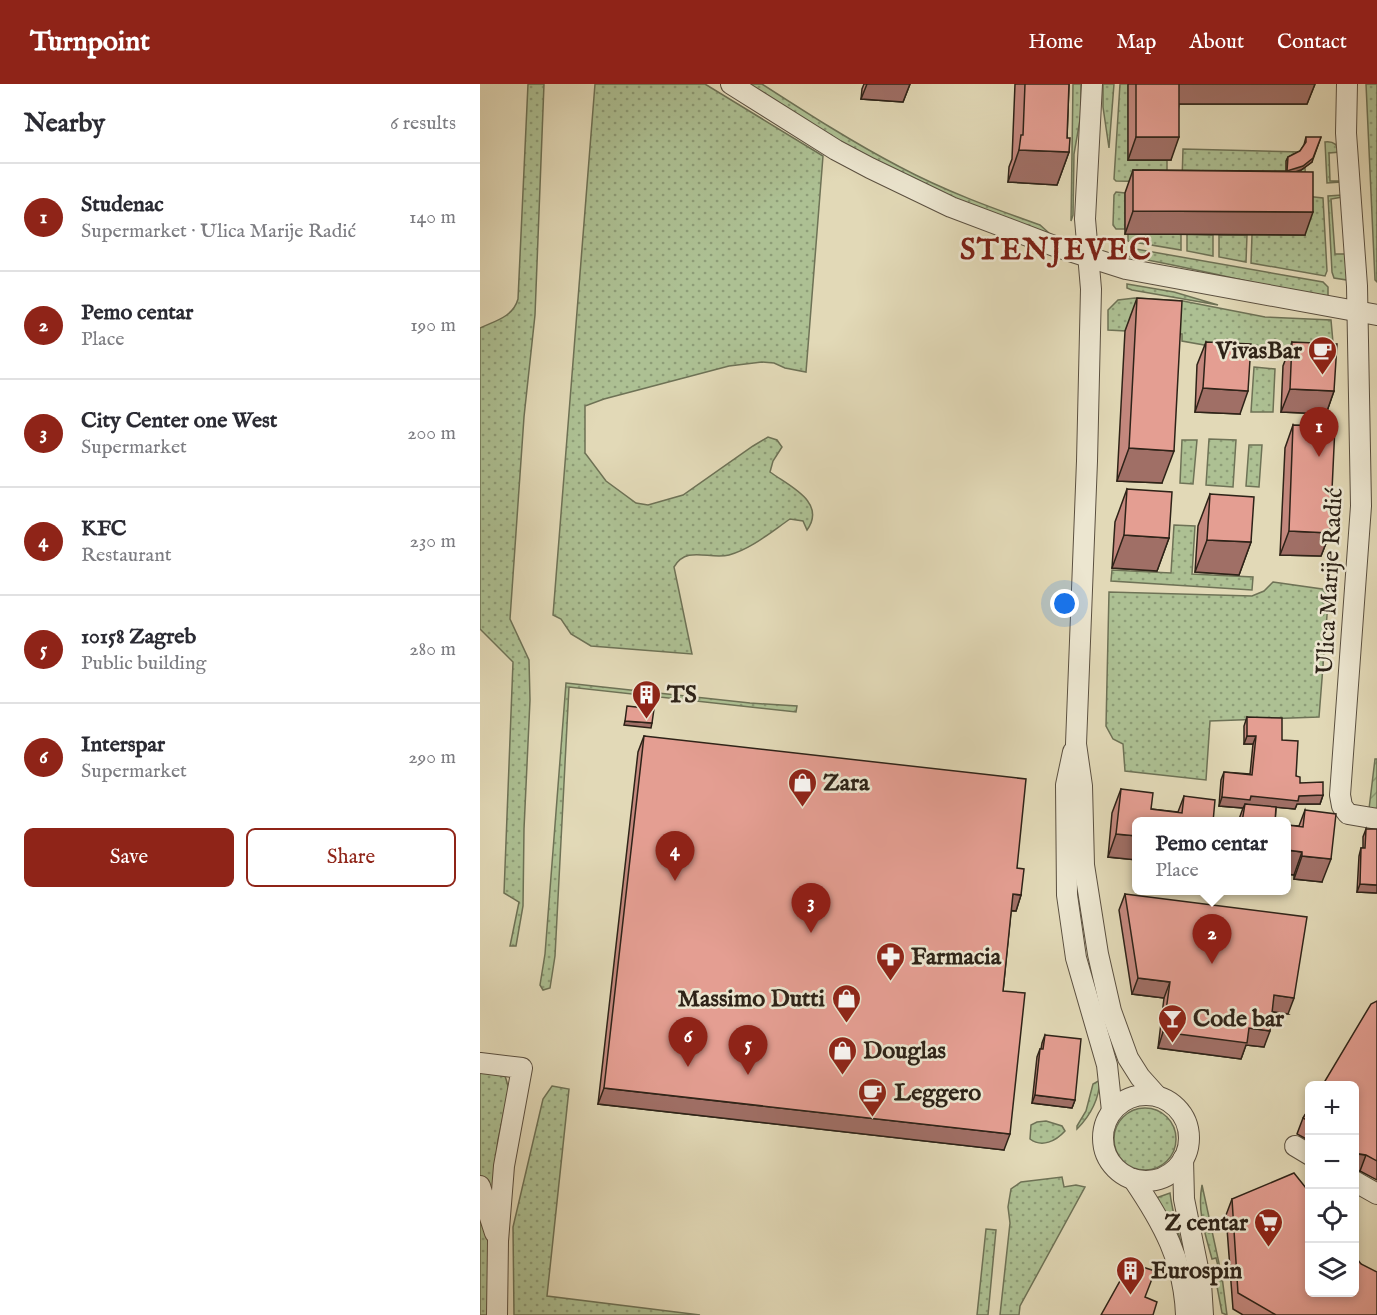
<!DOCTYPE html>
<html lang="en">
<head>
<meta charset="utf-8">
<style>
  body { margin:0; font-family:"IM FELL English",serif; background:#f2f2f3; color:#2b2b33 }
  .controls { position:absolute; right:18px; bottom:18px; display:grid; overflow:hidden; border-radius:9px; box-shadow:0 3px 9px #0003 }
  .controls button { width:54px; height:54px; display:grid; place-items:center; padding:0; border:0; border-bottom:2px solid #e1e1e2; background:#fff; color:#2b2b33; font:30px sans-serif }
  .you { position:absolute; left:585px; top:520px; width:21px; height:21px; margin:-15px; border:4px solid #fff; border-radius:50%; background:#1a73e8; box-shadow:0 0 0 9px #1a73e833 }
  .badge { display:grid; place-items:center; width:39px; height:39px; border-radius:50%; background:#8f2418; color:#fff; font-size:20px; font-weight:700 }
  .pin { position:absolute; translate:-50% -50px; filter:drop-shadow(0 2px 3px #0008) }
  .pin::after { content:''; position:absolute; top:32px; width:21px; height:18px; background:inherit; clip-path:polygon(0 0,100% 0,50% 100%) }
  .popup { position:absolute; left:652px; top:733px; width:159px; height:78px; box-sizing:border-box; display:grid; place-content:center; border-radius:9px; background:#fff; filter:drop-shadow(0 2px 4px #0005); font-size:20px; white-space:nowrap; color:#7c7c81 }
  .popup b { font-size:22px; color:#2b2b33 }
  .popup::after { content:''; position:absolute; left:50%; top:100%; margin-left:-12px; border:12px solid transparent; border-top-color:#fff }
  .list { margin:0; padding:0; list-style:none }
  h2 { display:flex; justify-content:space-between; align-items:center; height:78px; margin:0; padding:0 24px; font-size:26px }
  h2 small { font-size:20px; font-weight:400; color:#7c7c81 }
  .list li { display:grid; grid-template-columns:39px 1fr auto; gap:18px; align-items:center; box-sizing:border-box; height:108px; padding:0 24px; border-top:2px solid #e1e1e2 }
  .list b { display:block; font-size:22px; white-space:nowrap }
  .list p { margin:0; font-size:20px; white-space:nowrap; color:#7c7c81 }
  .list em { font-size:20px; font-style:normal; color:#7c7c81 }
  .actions { display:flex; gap:12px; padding:18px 24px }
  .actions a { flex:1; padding:14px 0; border:2px solid #8f2418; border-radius:9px; text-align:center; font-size:21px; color:#8f2418 }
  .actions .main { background:#8f2418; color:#fff }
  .icon { flex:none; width:33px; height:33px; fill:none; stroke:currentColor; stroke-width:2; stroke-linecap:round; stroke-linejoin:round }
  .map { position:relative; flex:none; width:897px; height:1231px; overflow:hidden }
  header { display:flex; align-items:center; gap:36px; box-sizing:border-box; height:84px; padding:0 30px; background:#8f2418; color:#fff }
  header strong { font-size:28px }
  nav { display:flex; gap:33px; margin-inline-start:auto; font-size:21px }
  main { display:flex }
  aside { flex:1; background:#fff }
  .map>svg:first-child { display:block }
  .grass { fill:url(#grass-dots); stroke:#6e7256; stroke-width:1.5 }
  .garden { fill:url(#garden-furrows); stroke:#6e7256; stroke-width:1.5 }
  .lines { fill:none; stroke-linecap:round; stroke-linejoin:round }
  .minor-casing { stroke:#5b5040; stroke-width:22 }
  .minor { stroke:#ece6d0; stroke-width:20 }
  .wall { fill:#c4887e; stroke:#2e2318; stroke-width:1.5 }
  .shaded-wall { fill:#a06f66; stroke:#2e2318; stroke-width:1.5 }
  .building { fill:#e49e92; stroke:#2e2318; stroke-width:1.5 }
  .labels { text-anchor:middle; stroke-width:5; stroke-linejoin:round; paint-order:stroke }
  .poi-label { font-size:24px; font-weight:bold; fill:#2e2318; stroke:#ece6d0; text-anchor:start }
  .street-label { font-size:24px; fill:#2e2318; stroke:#ece6d0 }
  .district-label { font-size:30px; font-weight:bold; letter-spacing:1.5px; fill:#7a1f14; stroke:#ece6d0 }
</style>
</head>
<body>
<header>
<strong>Turnpoint</strong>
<nav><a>Home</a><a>Map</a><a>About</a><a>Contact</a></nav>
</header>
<main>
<aside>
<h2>Nearby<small>6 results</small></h2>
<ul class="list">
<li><span class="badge">1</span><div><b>Studenac</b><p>Supermarket · Ulica Marije Radić</p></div><em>140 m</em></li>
<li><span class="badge">2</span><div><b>Pemo centar</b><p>Place</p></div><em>190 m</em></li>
<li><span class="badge">3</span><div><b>City Center one West</b><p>Supermarket</p></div><em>200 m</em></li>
<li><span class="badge">4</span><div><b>KFC</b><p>Restaurant</p></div><em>230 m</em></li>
<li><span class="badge">5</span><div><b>10158 Zagreb</b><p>Public building</p></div><em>280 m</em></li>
<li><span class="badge">6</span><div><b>Interspar</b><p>Supermarket</p></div><em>290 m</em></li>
</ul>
<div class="actions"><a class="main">Save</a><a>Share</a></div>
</aside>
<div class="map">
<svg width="897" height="1231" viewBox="0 0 897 1231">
  <defs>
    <pattern id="grass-dots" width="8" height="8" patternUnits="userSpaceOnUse" patternTransform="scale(1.5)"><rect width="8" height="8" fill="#adc093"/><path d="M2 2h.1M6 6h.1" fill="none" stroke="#8d9c77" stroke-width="1.8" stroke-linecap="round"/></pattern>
    <pattern id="garden-furrows" width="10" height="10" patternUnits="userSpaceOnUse" patternTransform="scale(1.5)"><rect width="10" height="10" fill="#adc093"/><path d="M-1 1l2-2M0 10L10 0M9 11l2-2" fill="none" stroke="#8d9c77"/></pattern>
  </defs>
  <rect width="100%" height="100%" fill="#e2d9b7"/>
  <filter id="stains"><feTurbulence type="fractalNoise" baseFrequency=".00333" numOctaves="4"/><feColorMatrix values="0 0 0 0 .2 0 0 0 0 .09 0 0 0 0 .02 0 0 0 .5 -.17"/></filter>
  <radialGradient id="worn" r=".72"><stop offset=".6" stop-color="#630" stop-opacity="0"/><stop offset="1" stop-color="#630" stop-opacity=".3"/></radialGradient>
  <g class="grass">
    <path d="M48,0H64L55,231L44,333L30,535L49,576L50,616L44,745L43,822L36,862H30L39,818L24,809L33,578L0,545V244C15,237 33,233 38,215Z"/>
    <path d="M115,0H225L343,72L326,288L305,284L294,279L282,278L249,282L124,315L105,322V369L126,397L156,419L168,421L203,411L273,362L288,353L297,356L302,363L293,377L290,388C309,402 347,418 327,446L323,437L310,435C291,448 271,465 249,471C229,476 207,461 194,483L212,570L111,562L91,550L81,535L73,531Z"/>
    <path d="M266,0H282C327,29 372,58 420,83C465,107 512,124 560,141L569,149L556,146L499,126L362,61Z"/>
    <polygon points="593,0 601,0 601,30 594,70 593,131 591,137"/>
    <polygon points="623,0 634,0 629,64 623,23"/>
    <polygon points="640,0 648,0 648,75 687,76 687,98 636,97 634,95"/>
    <polygon points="886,0 897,0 897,198 895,196"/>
    <path d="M845,58C853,57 858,61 860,68L849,69L850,97H861V98L847,99Z"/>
    <polygon points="703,65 822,68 813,89 825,84 826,100 702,97"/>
    <polygon points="636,108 645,109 645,145 636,145 633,141 634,111"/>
    <polygon points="862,111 862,113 851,115 855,170 865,170 867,196 854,194 852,188 848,112"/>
    <polygon points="825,112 843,114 847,187 845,192 771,179 772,151"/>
    <polygon points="648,150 701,150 701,166 648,157"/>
    <polygon points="707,150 733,151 733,172 707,167"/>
    <polygon points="739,151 767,151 766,178 739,173"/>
    <path d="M650,164L843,198L848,203V214C780,201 714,184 646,172Z"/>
    <polygon points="647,200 694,208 738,221 652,206 647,204"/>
    <polygon points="655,214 703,217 785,233 851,236 854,270 786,272 702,257 702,250 628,246 628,226 638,216"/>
    <polygon points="774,283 795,285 793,328 771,328"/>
    <polygon points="729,355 756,356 753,403 726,401"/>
    <polygon points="702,356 717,356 713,400 700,399"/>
    <polygon points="769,361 782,361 779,403 766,402"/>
    <polygon points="694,441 715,442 712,490 773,493 772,506 631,497 632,486 691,489"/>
    <polygon points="793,498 849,506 839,633 730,637 726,696 645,687 643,660 633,655 626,642 629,508 772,512 784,507"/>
    <polygon points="86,599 270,619 317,622 316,628 89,603 75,872 70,904 63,906 60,901 65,870"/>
    <polygon points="0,988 25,992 29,1005 18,1056 12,1108 8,1108 0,1093"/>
    <path d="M620,996C619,1015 611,1031 597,1045V1042L606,1027L613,1000Z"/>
    <polygon points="72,1002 89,1005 67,1212 220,1231 34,1231 33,1143 63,1015"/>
    <circle cx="665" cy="1055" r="31"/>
    <path d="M566,1037L582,1042L585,1047C576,1057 562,1064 550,1055L551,1041L557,1038Z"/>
    <polygon points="582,1093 584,1103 596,1101 605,1103 540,1222 539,1231 520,1231 530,1139 528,1123 531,1105 541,1098"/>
    <path d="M722,1101L742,1193L747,1231L742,1229L735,1192L740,1190L736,1174L732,1175C725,1149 717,1127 722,1101Z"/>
    <path d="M690,1109C694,1142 707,1174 714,1206L676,1114Z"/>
    <polygon points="0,1117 13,1161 13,1231 0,1231"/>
    <polygon points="506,1145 516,1146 508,1231 497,1231"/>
  </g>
  <polygon class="garden" points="895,675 897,675 897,726 889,725"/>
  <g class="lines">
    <defs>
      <g id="minor">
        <polyline points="251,0 356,66 390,84 471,123 577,163 646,185 897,231"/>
        <polyline points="612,0 605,135 611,205 607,377 596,660 602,702 604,781 618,870 631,927 648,974 660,993 677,1012"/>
        <polyline points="867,0 866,49 877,202 881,422 860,711 862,722 868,730 897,735"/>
        <polyline points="593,668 586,701 587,811 596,874 627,981 632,1027"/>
        <polyline points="0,979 42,984 24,1082 18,1157 17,1231"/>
        <circle cx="666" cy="1054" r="43"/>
        <polyline points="815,1062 830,1071"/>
        <polyline points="703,1075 704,1115 721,1199 723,1231"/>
        <path d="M653,1095C683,1139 704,1177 706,1231"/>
        <polyline points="874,1097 897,1110"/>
        <polyline points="0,1102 15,1149"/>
      </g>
    </defs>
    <use href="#minor" class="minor-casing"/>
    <use href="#minor" class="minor"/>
  </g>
  <g class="wall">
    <polygon points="384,0 430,0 423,18 381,15 382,5"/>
    <polygon points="535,0 589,0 587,54 589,68 577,101 528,98 529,83 532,75"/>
    <polygon points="648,0 835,0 827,20 699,20 691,76 648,76"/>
    <polygon points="826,53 832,78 821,86 818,87 825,151 645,150 645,109 653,86 806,87 806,77 808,73 820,67 824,61"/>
    <polygon points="657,214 682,399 637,397 645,247"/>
    <polygon points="726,258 760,330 715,328 717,281"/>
    <polygon points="812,258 854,307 846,330 801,328 803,282"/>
    <polygon points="813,341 850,449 841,472 800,471 805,364"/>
    <polygon points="647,405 689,454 677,487 632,484 635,438"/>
    <polygon points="730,410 771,458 759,491 715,488 718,442"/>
    <polygon points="767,633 802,656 816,692 820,699 843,711 840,720 817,720 815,725 796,723 795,738 758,738 763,724 739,722 741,696 744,688 770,690 773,660 764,660 764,642"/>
    <polygon points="164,652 537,784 541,811 536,827 531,827 523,907 524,1066 118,1020 158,668"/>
    <polygon points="641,705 671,725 698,728 704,712 733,738 657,738 657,776 628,773 632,729"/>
    <polygon points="825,726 842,798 814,795 814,791 807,790 807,741 819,742"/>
    <polygon points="886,745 897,809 877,808 879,772 881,764 883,764 883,753"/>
    <polygon points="645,810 808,930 792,928 784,963 766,961 761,975 678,964 684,914 652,910 639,826"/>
    <polygon points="897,917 897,1096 880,1087 874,1086 874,1002"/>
    <polygon points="565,951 595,1016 592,1024 552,1019 557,973 560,965 561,965 562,959"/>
    <polygon points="830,1023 830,1057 817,1050 823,1034"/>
    <polygon points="752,1115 881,1180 897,1231 763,1231 753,1225 746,1131"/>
  </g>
  <g class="shaded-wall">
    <polygon points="387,0 430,0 423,18 381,15"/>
    <polygon points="698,0 835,0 827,20 691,20"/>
    <polygon points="656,53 699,53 691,76 648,76"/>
    <polygon points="841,53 832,78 821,86 806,91 807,87"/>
    <polygon points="539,66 589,68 577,101 528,98"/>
    <polygon points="653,127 833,128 825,151 645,150"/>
    <polygon points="723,304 768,307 760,330 715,328"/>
    <polygon points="810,305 854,307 846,330 801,328"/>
    <polygon points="649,364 694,367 682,399 637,397"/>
    <polygon points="809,447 850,449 841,472 800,471"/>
    <polygon points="644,451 689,454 677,487 632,484"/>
    <polygon points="727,456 771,458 759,491 715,488"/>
    <polygon points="145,637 172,639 171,644 144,641"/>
    <polygon points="767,652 776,652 773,660 764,660"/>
    <polygon points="843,711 840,720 817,720 815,725 769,721 765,720 763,724 739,722 742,713"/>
    <polygon points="636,750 657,752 657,776 628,773"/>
    <polygon points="807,766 822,768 814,791 807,790"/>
    <polygon points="822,772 851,775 842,798 814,795"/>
    <polygon points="880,800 897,801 897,809 877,808"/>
    <polygon points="533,810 541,811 536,827 527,826"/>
    <polygon points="658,894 690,898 684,914 652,910"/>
    <polygon points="794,911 814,914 808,930 788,927"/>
    <polygon points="769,944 790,947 784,963 766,961 761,975 678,964 683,948"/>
    <polygon points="124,1004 530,1050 524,1066 118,1020"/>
    <polygon points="555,1011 595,1016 592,1024 552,1019"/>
    <polygon points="876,1070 886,1071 880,1087 874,1086 874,1073"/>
  </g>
  <g class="building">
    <polygon points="545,0 589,0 587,54 590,54 589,68 539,66 541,51 543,51"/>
    <rect x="656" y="0" width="43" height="53"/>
    <polygon points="826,53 841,53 833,74 823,82 807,87 808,73 820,67 826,58"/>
    <polygon points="653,86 833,88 833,128 653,127"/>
    <polygon points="657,214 702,217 694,367 649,364"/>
    <polygon points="726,258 771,260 768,307 723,304"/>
    <polygon points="812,258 857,260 854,307 810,305"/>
    <polygon points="813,341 855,342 850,449 809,447"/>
    <polygon points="647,405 692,408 689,454 644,451"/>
    <polygon points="730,410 774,413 771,458 727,456"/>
    <polygon points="147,622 174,625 172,639 145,637"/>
    <polygon points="767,633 802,634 802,656 818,657 816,692 820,693 820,699 843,698 843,711 819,712 818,717 771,712 770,716 742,713 744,688 772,691 776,652 767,652"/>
    <polygon points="164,652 546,695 537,784 544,785 541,811 533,810 523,907 545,909 530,1050 124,1004"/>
    <polygon points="641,705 673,709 671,725 702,729 704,712 735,716 733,738 657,738 657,752 636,750"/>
    <polygon points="765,720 796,723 795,738 762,738"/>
    <polygon points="825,726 856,730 851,775 822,772 822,768 807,766 807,741 823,743"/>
    <polygon points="886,745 897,745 897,801 880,800 881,764 885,764"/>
    <polygon points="645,810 827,833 814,914 794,911 790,947 769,944 767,959 683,948 690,898 658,894"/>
    <polygon points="897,917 897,1077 886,1071 874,1069 874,1002 842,1002 891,920"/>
    <polygon points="565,951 601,955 595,1016 555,1011 560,965 563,965"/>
    <polygon points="830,1023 830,1038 823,1034"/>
    <polygon points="814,1089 830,1109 830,1209 874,1209 874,1171 881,1180 897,1188 897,1231 796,1231 758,1209 752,1115"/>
    <polygon points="650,1179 675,1187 665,1213 677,1218 673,1231 621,1231"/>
  </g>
  <defs>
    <symbol id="cafe-pin" viewBox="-11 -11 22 30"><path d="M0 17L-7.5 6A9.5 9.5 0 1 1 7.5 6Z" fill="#8f2418" stroke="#ece6d0"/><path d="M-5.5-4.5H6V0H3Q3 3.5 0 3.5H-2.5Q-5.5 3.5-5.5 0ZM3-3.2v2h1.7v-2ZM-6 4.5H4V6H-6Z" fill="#fff"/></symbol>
    <symbol id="building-pin" viewBox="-11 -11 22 30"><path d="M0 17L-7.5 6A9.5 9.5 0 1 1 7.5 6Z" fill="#8f2418" stroke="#ece6d0"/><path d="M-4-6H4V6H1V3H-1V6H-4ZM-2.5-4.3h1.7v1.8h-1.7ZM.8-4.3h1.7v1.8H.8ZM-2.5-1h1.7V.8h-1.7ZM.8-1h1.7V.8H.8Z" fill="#fff"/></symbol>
    <symbol id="shop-pin" viewBox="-11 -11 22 30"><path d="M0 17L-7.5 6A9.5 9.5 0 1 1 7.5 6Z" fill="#8f2418" stroke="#ece6d0"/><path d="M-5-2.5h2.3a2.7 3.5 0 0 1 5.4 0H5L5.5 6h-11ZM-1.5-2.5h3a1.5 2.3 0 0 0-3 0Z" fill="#fff"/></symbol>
    <symbol id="pharmacy-pin" viewBox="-11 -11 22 30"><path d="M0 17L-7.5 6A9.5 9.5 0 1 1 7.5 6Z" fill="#8f2418" stroke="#ece6d0"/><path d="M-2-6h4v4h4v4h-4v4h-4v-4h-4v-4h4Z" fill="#fff"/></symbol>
    <symbol id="bar-pin" viewBox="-11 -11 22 30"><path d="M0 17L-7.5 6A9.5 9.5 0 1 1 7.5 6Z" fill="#8f2418" stroke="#ece6d0"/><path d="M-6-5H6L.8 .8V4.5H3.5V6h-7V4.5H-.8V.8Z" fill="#fff"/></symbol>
    <symbol id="supermarket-pin" viewBox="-11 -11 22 30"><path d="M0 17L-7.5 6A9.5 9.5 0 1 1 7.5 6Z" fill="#8f2418" stroke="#ece6d0"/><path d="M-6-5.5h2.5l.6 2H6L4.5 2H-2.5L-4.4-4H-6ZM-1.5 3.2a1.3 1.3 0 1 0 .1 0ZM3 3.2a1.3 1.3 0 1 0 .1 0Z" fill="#fff"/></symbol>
  </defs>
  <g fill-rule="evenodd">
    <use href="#cafe-pin" x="826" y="250" width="33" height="45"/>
    <use href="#building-pin" x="150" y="594" width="33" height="45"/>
    <use href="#shop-pin" x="306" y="682" width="33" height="45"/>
    <use href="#pharmacy-pin" x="394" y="856" width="33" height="45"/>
    <use href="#shop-pin" x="350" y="898" width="33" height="45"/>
    <use href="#bar-pin" x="676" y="918" width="33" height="45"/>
    <use href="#shop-pin" x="346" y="950" width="33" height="45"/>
    <use href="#cafe-pin" x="376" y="992" width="33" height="45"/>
    <use href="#supermarket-pin" x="772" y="1122" width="33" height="45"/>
    <use href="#building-pin" x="634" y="1170" width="33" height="45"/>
  </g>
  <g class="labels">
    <g class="poi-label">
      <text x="822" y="274" text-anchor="end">VivasBar</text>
      <text x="187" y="618">TS</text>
      <text x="343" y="706">Zara</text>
      <text x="431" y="880">Farmacia</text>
      <text x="345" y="922" text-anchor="end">Massimo Dutti</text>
      <text x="713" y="942">Code bar</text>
      <text x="383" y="974">Douglas</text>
      <text x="414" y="1016">Leggero</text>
      <text x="768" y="1146" text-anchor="end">Z centar</text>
      <text x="671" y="1194">Eurospin</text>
    </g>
    <g class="street-label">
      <text transform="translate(849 497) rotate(-87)" y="8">Ulica Marije Radić</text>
    </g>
    <g class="district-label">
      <text x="576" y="175">STENJEVEC</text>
    </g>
  </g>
  <rect width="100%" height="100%" filter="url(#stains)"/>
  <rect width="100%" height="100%" fill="url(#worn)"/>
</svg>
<div class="controls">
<button>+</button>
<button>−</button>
<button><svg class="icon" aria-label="locate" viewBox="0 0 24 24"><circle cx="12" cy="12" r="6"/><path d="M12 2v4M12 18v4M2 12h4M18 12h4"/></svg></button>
<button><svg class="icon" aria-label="layers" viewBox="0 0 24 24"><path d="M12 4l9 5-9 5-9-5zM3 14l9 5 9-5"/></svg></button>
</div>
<div class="you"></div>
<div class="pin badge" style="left:839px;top:373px">1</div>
<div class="pin badge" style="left:732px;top:880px">2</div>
<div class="popup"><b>Pemo centar</b>Place</div>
<div class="pin badge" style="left:331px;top:849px">3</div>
<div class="pin badge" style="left:195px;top:797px">4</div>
<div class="pin badge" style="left:268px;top:991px">5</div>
<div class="pin badge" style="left:208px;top:983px">6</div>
</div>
</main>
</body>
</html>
